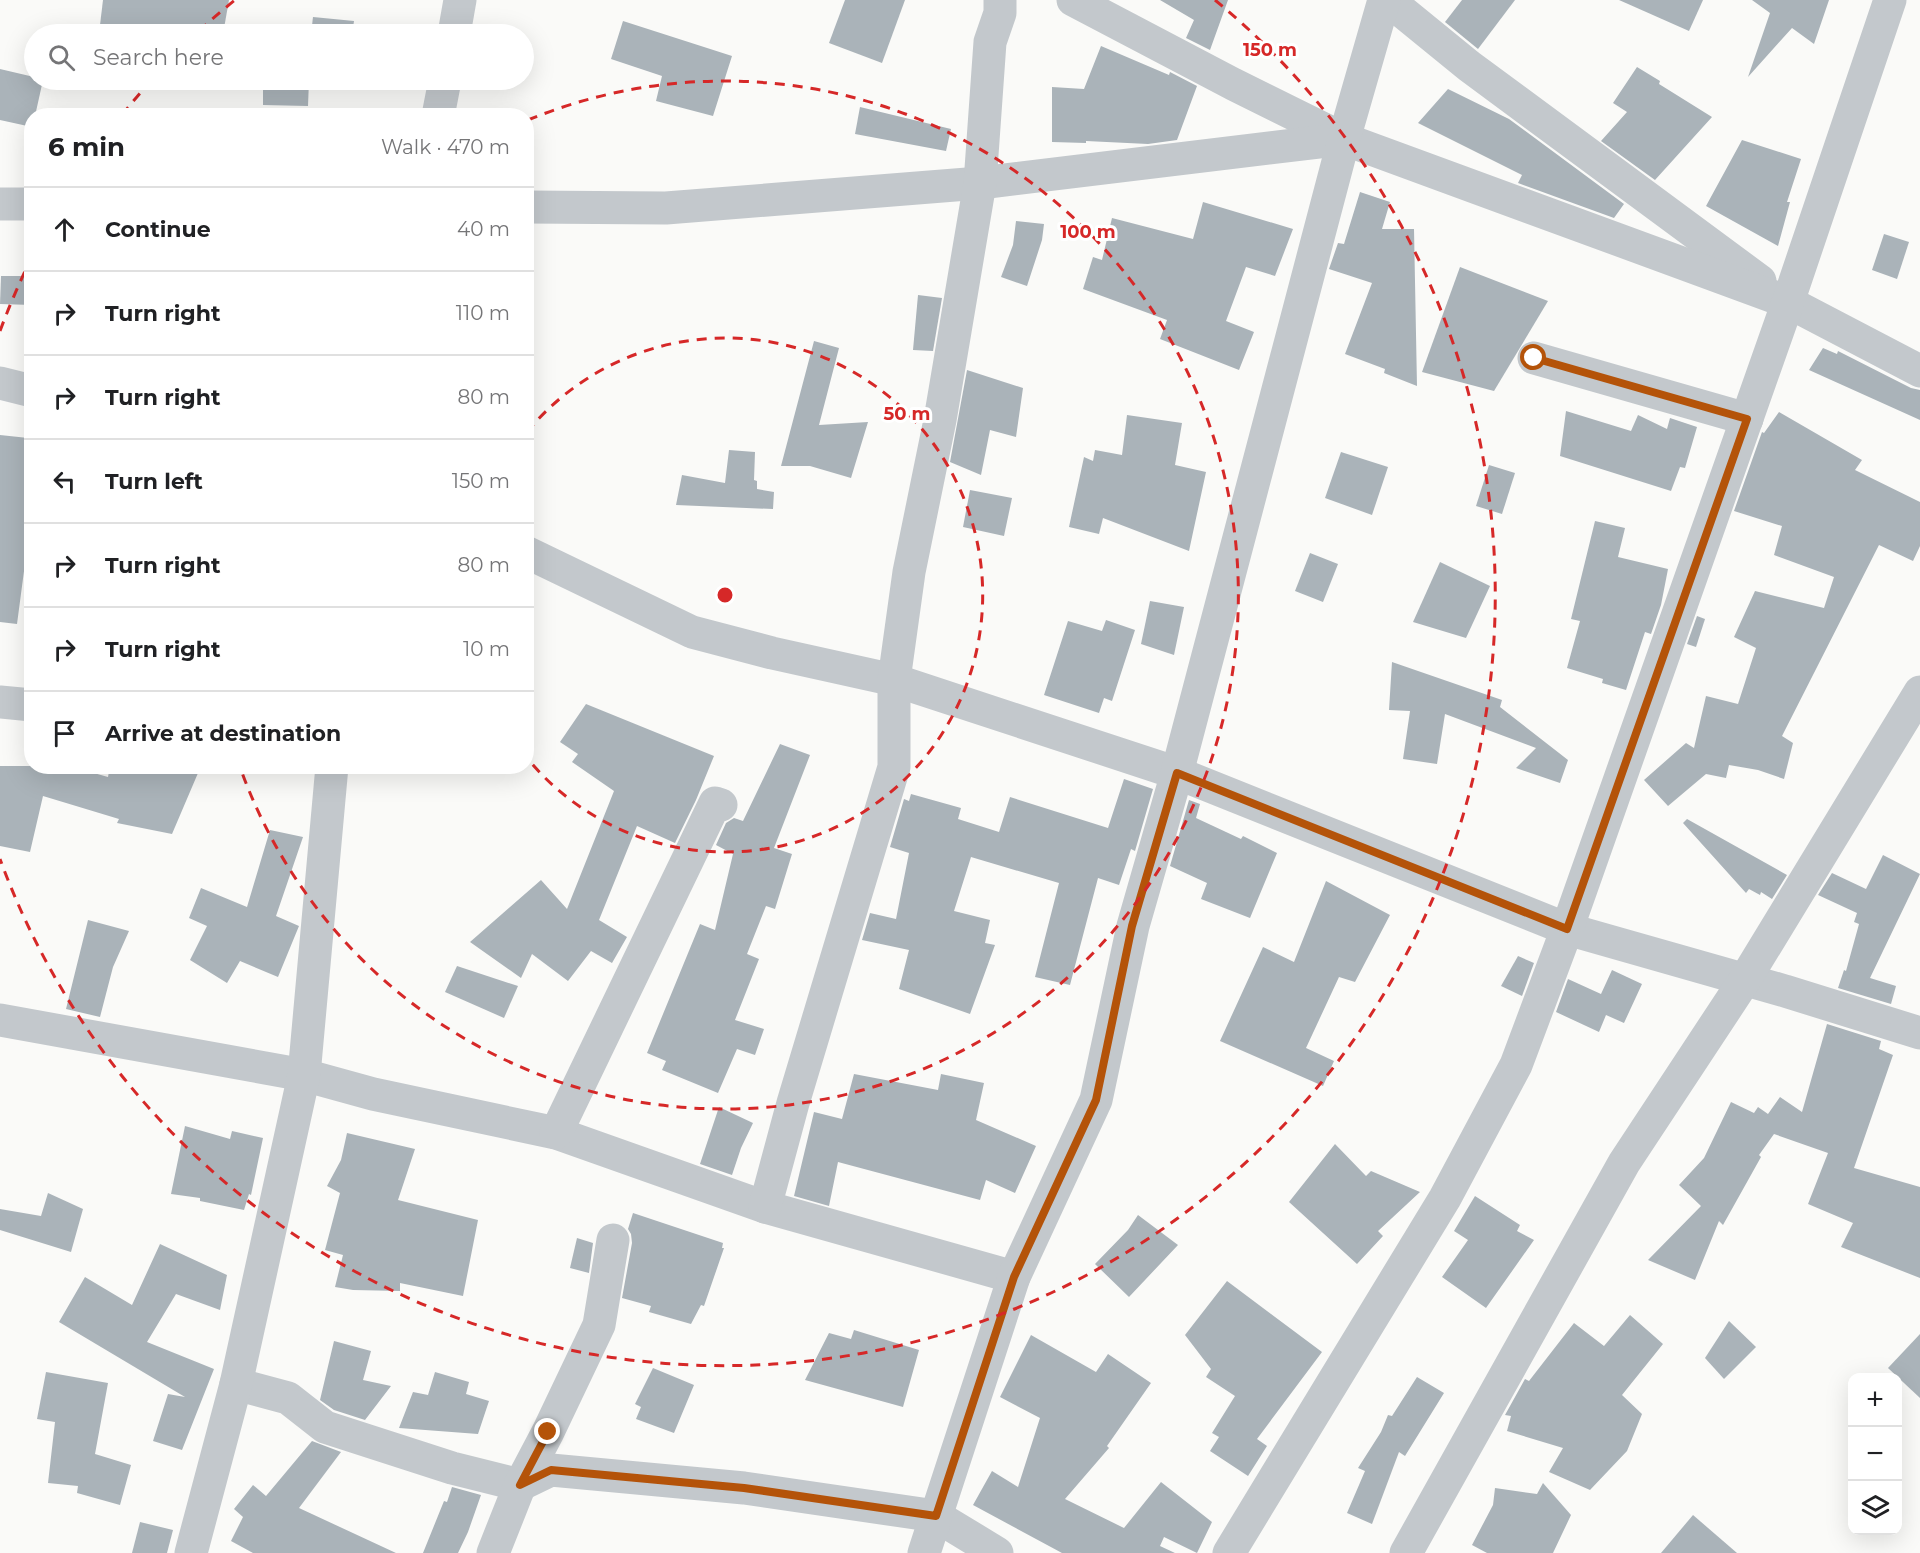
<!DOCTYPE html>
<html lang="en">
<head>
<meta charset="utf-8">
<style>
  body { margin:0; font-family:Montserrat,sans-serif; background:#f6f6f6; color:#202124 }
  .controls { position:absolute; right:18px; bottom:18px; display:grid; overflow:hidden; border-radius:12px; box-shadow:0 6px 24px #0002 }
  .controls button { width:54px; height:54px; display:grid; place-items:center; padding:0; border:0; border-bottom:2px solid #e0e0e0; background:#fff; color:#202124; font:30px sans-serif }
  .stop { position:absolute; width:18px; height:18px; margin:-14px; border:4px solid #b45309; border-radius:50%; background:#fff }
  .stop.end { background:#b45309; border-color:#fff; box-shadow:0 2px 6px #0008 }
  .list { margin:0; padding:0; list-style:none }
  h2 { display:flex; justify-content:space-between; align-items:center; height:78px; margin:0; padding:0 24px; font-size:26px }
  h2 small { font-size:20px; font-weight:400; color:#757577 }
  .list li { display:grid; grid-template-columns:39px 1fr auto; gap:18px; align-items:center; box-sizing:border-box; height:84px; padding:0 24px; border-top:2px solid #e0e0e0 }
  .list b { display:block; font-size:22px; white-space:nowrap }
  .list em { font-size:20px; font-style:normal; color:#757577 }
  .icon { flex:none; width:33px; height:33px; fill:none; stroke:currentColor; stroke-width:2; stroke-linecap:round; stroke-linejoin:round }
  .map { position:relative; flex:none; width:1920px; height:1553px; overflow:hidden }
  .search { position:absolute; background:#fff; box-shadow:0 6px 24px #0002; left:24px; top:24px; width:510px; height:66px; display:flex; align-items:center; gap:15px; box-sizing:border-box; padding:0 21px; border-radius:33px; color:#757577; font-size:22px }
  .panel { position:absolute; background:#fff; box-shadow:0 6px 24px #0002; left:24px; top:108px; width:510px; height:666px; border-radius:24px }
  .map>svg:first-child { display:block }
  .building { fill:#aab3b9 }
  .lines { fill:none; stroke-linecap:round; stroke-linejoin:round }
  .minor { stroke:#c3c8cc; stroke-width:33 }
  .route { stroke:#b45309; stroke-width:8 }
  .ring { fill:none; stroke:#d62828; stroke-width:3; stroke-dasharray:10 8 }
  .centre { fill:#d62828; stroke:#fff; stroke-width:3 }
  .ring-label { font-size:18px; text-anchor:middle; font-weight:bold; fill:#d62828; stroke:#fff; stroke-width:6; stroke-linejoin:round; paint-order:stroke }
</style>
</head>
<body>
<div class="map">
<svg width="1920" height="1553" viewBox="0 0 1920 1553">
  <rect width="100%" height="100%" fill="#fafaf8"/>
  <g class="building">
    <polygon points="103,0 229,0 223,34 121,34 100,25"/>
    <polygon points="845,0 905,0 882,63 829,43"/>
    <polygon points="1160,0 1228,0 1210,50 1186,38 1194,20"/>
    <polygon points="1462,0 1515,0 1478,49 1445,22"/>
    <polygon points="1619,0 1703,0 1689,31"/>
    <polygon points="1752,0 1829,0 1814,44 1792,28 1748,77 1770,13"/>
    <polygon points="313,17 354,21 352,34 311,34"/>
    <polygon points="623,21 732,56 713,116 656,101 662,76 611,59"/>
    <polygon points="1101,46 1169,75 1170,72 1197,86 1177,140 1148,144 1086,141 1086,143 1052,142 1052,87 1084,89"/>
    <polygon points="1637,67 1660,81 1659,84 1712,117 1655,180 1601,141 1627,112 1613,103"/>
    <polygon points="0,69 34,77 34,80 43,80 35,116 32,116 32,127 0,120"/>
    <polygon points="263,80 309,80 308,106 263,105"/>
    <polygon points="1448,89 1509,119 1624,204 1614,218 1518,183 1522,175 1418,123"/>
    <polygon points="860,107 951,129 946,151 855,134"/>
    <polygon points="1742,140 1801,159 1787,202 1790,202 1778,246 1706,206"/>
    <polygon points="1360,192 1390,202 1382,229 1414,229 1417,386 1384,373 1385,369 1345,354 1372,283 1329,269 1338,243 1344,244"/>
    <polygon points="1203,202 1293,229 1275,276 1246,267 1226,321 1254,332 1239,370 1160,339 1167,320 1083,289 1093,257 1102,260 1112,218 1193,239"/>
    <polygon points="1016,221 1044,224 1042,240 1027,286 1001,277 1013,245"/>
    <polygon points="1884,234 1909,242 1897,279 1872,270"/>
    <polygon points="1460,267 1548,301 1494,391 1422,372"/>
    <polygon points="1,276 32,276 32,305 0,304"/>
    <polygon points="918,295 942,298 933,351 913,350"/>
    <polygon points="814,341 839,348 819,425 868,422 851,478 810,466 781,466"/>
    <polygon points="1823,348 1837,354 1838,351 1911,388 1920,390 1920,420 1809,370"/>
    <polygon points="967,370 1023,388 1016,437 990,430 981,475 950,462"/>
    <polygon points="1566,411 1631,431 1638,415 1667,429 1670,418 1697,427 1685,468 1680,467 1671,491 1560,456"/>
    <polygon points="1779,412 1862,460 1855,470 1920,502 1920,546 1913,561 1879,545 1782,736 1793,743 1784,779 1758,770 1729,765 1726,778 1706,774 1668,806 1644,780 1686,743 1694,748 1706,696 1738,704 1756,648 1734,637 1755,591 1824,608 1834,577 1774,555 1782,526 1734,511 1762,432 1764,433"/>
    <polygon points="1127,415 1182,423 1175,465 1206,472 1189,551 1103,518 1099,534 1069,527 1084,457 1093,461 1095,450 1122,455"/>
    <polygon points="0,435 28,438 26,471 32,473 32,558 26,556 17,624 0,622"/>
    <polygon points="729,450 755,452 754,480 757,481 757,489 774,492 773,509 676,505 682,475 725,483"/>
    <polygon points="1341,452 1388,467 1372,515 1325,498"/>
    <polygon points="1489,465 1515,473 1502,514 1476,506"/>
    <polygon points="970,490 1012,498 1004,536 963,527"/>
    <polygon points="1595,521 1625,528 1618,557 1668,569 1661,605 1651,634 1645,632 1626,690 1602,683 1603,679 1567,668 1580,621 1571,619"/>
    <polygon points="1310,553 1338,564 1323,602 1295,591"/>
    <polygon points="1440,562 1490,586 1466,638 1413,622"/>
    <polygon points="1150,601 1184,607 1174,655 1141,644"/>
    <polygon points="1697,616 1705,619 1696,647 1687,644"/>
    <polygon points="1106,620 1135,630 1112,701 1104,698 1099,713 1044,695 1068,621 1102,631"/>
    <polygon points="1392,662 1502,700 1500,707 1568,760 1560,783 1516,768 1536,748 1445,714 1437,764 1403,759 1410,711 1389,710"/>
    <polygon points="586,704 714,756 696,800 675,843 637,826 599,920 627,937 612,963 591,951 568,981 532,954 521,978 470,942 541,880 567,909 614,791 572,762 578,754 560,742"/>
    <polygon points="780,744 810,755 774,848 792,854 775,909 766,906 747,954 759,959 735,1020 764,1029 755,1055 737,1049 718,1093 662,1070 666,1061 647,1053 700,924 715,930 733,854 716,845 726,823 734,818 743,821"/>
    <polygon points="0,766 69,766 108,777 110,766 201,766 172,834 117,823 119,819 43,796 30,852 0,846"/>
    <polygon points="1124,779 1153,789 1135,851 1131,849 1119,885 1098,878 1070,985 1035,977 1059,883 971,857 954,911 990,920 985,943 995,945 970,1014 899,989 909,950 862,940 870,913 896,919 909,853 890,847 904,799 909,801 911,794 961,808 958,819 999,832 1010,797 1108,828"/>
    <polygon points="1189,800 1200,804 1196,818 1241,839 1243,836 1277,853 1250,918 1201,899 1207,883 1170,866"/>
    <polygon points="1687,819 1787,875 1772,899 1761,892 1760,895 1749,889 1746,893 1683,823"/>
    <polygon points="270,830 303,837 276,916 299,926 278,977 240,961 227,983 190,960 207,926 189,918 201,888 247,907"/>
    <polygon points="1883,855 1920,874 1870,978 1896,986 1891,1004 1838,988 1844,970 1846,971 1859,924 1854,922 1857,913 1818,895 1832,873 1866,889"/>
    <polygon points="1326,881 1390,915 1355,982 1339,977 1306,1048 1334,1061 1323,1086 1220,1041 1263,947 1294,962"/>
    <polygon points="88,920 129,931 113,967 100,1017 66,1009"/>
    <polygon points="1518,956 1534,963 1522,996 1501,986"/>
    <polygon points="457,966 518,986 504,1018 445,992"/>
    <polygon points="1612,970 1642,984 1624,1023 1606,1015 1599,1032 1556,1012 1568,979 1601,994"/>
    <polygon points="1827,1024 1881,1041 1879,1049 1893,1055 1854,1168 1920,1187 1920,1278 1841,1247 1853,1223 1808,1204 1828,1153 1774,1134 1759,1155 1761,1157 1723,1225 1719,1221 1695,1280 1648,1260 1701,1206 1679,1185 1704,1158 1731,1102 1754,1113 1758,1107 1768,1114 1780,1097 1802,1112"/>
    <polygon points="854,1074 938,1090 941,1074 984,1083 976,1120 1036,1146 1015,1193 986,1180 980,1200 838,1162 829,1206 794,1196 814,1112 842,1119"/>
    <polygon points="719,1107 753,1123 741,1148 732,1175 700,1164"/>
    <polygon points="185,1126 230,1139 232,1131 263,1138 251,1195 249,1194 244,1210 200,1201 200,1198 171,1194"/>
    <polygon points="347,1133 415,1149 398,1200 478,1220 463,1296 400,1283 400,1291 353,1290 335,1287 343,1255 325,1250 340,1193 327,1186 341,1160"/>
    <polygon points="1335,1144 1366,1176 1371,1171 1420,1192 1378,1231 1383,1236 1357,1264 1289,1202"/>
    <polygon points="48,1193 83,1209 71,1252 0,1230 0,1209 41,1216"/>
    <polygon points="1475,1196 1520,1225 1517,1231 1534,1240 1486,1308 1442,1277 1468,1240 1454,1231"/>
    <polygon points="633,1213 723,1243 722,1248 724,1248 704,1306 701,1305 691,1324 649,1312 651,1306 622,1298 632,1243 631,1234 628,1229"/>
    <polygon points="1138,1215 1178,1245 1129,1297 1095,1264 1128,1230"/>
    <polygon points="577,1238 593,1243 589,1273 570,1268"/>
    <polygon points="160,1244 227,1275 220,1310 176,1294 147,1342 214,1369 182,1450 153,1441 168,1394 185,1397 59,1322 85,1277 132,1305"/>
    <polygon points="1227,1281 1322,1352 1257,1439 1267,1446 1248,1476 1210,1451 1219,1437 1212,1433 1235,1396 1206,1377 1211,1369 1185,1335"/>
    <polygon points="1630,1315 1663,1344 1622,1395 1642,1414 1627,1451 1590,1490 1549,1472 1563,1448 1507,1431 1511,1416 1505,1415 1525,1379 1529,1381 1574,1323 1604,1346"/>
    <polygon points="1729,1321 1756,1347 1724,1379 1705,1358"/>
    <polygon points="854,1330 919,1350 903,1407 805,1380 829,1333 851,1339"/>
    <polygon points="1920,1334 1920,1398 1888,1368"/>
    <polygon points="1031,1335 1096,1372 1108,1354 1151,1383 1107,1446 1109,1448 1065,1499 1124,1528 1161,1482 1212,1522 1197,1553 1164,1537 1160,1546 1175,1553 1062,1553 973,1505 992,1471 1018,1487 1040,1418 1000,1397"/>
    <polygon points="334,1341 371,1351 363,1380 391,1386 365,1420 334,1410 320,1400"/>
    <polygon points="653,1368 694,1385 674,1433 636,1419 641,1407 635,1404"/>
    <polygon points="46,1372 108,1383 95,1454 131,1465 120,1505 77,1493 78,1486 48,1483 55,1422 37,1419"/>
    <polygon points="435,1372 469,1382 466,1394 489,1401 478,1434 399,1428 413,1392 428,1395"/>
    <polygon points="1417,1377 1444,1393 1405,1456 1399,1452 1372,1524 1347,1513 1365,1471 1358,1468 1381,1432 1388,1415 1392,1416"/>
    <polygon points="312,1441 341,1452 299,1508 396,1553 253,1553 231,1541 243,1517 234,1509 253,1485 266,1496"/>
    <polygon points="1543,1483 1571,1515 1553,1553 1487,1553 1472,1545 1493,1505 1495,1488 1537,1494"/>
    <polygon points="452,1487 481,1495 468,1532 458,1553 423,1553 444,1501 447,1502"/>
    <polygon points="1693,1515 1737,1553 1661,1553"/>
    <polygon points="140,1522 173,1530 167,1553 132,1553"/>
  </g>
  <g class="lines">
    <g class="minor">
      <polyline points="1073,0 1233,84 1344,139"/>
      <polyline points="1388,0 1469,66 1760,281"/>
      <polyline points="454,34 460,0"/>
      <polyline points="438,116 445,80"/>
      <polyline points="0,204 32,204"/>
      <polyline points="526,207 666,208 980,183 1344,139 1788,302 1920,371"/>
      <polyline points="1534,358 1747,419"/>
      <polyline points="0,383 32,391"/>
      <polyline points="526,552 692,632 772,653 894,680 1177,773 1567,929 1785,991 1920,1033"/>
      <polyline points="0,702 32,705"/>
      <polyline points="0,1020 304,1075 373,1094 556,1133 765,1207 1014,1277"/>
      <polyline points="556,1133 715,803 721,805"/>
      <polyline points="765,1207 793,1103 894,767 894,680 909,572 940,420 980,183 990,42 1000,13 1000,0"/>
      <polyline points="236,1384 288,1398 325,1427 452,1468 520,1485 551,1470 744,1488 936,1516 997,1553"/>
      <polyline points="191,1553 236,1384 304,1075 332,766"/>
      <polyline points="493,1553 520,1485 548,1432 599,1325 613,1240"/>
      <polyline points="924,1553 1014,1277 1096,1100 1133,926 1177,773 1344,139 1384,0"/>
      <polyline points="1229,1553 1445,1198 1516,1065 1567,929 1788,302 1890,0"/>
      <polyline points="1406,1553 1624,1163 1744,981 1920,692"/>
    </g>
  </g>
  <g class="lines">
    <polyline class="route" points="548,1432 520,1485 551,1470 744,1488 936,1516 1014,1277 1096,1100 1132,926 1177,773 1567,929 1747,419 1534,358"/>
  </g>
  <g class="ring">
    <path d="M527 432A257 257 0 1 1 527 758"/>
    <path d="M528 120A514 514 0 1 1 240 767"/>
    <path d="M0 331A771 771 0 0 1 29 263M122 115A771 771 0 0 1 148 84M199 31A771 771 0 0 1 235 0M1215 0A771 771 0 1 1 0 859"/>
  </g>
  <circle cx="725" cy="595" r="9" class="centre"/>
  <g class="ring-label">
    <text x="1270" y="56">150 m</text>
    <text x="1088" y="238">100 m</text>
    <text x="907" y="420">50 m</text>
  </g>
</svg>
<div class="controls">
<button>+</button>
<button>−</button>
<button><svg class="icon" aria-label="layers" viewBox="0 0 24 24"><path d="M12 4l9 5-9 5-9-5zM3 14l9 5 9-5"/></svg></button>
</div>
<div class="stop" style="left:1534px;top:358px"></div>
<div class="stop end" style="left:548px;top:1432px"></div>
<div class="search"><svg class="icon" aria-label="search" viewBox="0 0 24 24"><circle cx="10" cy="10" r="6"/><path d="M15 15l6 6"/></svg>Search here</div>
<section class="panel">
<h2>6 min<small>Walk · 470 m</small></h2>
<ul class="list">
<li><svg class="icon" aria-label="ahead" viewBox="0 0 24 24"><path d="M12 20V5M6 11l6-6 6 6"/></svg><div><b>Continue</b></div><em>40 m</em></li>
<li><svg class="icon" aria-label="right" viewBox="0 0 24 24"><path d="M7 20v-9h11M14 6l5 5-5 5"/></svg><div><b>Turn right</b></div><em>110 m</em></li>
<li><svg class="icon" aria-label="right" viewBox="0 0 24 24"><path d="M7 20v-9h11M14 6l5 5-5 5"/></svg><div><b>Turn right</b></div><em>80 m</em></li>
<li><svg class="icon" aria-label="left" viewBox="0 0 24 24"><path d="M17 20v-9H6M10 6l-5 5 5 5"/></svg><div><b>Turn left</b></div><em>150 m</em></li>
<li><svg class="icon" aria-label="right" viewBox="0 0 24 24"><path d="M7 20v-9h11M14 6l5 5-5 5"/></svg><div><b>Turn right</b></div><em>80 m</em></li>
<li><svg class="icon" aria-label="right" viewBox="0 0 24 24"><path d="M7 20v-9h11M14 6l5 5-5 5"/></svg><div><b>Turn right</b></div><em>10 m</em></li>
<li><svg class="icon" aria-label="arrive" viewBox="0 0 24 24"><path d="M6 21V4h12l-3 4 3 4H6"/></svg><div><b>Arrive at destination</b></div></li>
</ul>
</section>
</div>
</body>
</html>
